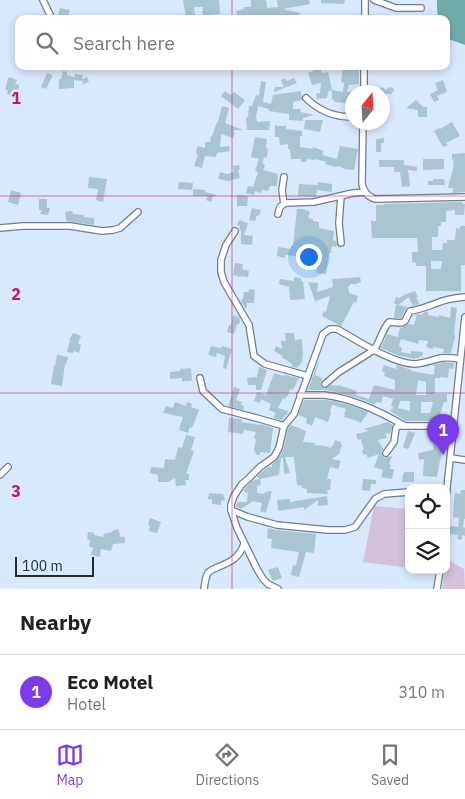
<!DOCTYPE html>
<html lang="en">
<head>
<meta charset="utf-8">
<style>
  body { margin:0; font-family:"IBM Plex Sans",sans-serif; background:#f2f2f2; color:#202124 }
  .controls { position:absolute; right:15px; bottom:15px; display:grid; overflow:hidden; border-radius:10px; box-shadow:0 2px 8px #0003 }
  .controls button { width:45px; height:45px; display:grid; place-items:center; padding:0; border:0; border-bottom:1px solid #e0e0e0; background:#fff; color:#202124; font:25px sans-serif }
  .compass { position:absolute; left:345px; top:85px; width:45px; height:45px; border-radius:50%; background:#fff; box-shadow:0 2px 8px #0003; rotate:18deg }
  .scale { position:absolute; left:15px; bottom:12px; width:79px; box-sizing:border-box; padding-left:5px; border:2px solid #242a32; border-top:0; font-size:14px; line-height:18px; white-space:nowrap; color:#242a32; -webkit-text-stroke:4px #d8e8fd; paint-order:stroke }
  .you { position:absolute; left:308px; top:256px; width:18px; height:18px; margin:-12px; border:4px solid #fff; border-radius:50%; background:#1a73e8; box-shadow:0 0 0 8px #1a73e833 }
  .badge { display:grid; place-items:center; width:32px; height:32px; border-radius:50%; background:#7c3aed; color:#fff; font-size:16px; font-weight:700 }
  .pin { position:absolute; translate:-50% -41px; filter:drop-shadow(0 1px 2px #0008) }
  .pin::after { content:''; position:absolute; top:26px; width:18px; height:15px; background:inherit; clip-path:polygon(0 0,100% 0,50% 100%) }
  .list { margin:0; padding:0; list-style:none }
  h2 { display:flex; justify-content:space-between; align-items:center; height:65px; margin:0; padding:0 20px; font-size:21px }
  h2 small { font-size:16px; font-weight:400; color:#757577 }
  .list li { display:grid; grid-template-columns:32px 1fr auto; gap:15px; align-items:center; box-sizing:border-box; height:75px; padding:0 20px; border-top:1px solid #e0e0e0 }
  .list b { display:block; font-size:19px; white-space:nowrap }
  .list p { margin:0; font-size:16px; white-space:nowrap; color:#757577 }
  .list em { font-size:16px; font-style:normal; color:#757577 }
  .icon { flex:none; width:28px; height:28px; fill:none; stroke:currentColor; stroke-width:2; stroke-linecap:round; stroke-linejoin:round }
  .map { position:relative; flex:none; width:465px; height:589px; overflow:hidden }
  .search { position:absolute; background:#fff; box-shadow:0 2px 8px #0003; left:15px; right:15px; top:15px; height:55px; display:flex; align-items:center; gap:12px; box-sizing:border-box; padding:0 18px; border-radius:10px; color:#757577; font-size:19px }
  .sheet { height:140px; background:#fff }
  nav { display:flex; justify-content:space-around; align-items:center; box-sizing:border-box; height:70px; border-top:1px solid #e0e0e0; background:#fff; font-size:14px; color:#757577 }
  nav a { display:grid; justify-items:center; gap:2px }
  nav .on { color:#7c3aed }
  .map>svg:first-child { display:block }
  .green { fill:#d4c2db }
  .water { fill:#70adaa }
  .building { fill:#a9c5cf; fill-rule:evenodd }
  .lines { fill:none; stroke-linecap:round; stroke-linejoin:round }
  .minor-casing { stroke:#6e7d90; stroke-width:8 }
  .minor { stroke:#fff; stroke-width:5.5 }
  .grid { fill:none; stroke:#c2185b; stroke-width:1; stroke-opacity:0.55 }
  .grid-label { font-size:16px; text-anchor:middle; font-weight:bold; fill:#c2185b; stroke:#d8e8fd; stroke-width:5; stroke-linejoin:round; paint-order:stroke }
</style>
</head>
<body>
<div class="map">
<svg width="465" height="589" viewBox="0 0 465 589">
  <rect width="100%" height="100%" fill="#d8e8fd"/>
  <g class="green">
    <polygon points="374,506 409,509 409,568 363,562"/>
    <polygon points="446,559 464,569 465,589 443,589 444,570 446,570"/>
  </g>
  <polygon class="water" points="437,0 465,0 465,45 446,38 446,19 438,19 437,8"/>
  <g class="building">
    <polygon points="183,0 219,0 220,14 208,15 208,19 202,19 203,7 194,7 195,16 186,17"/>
    <polygon points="251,0 266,0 267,8 278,7 277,0 309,0 310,4 283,9 300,13 298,19 270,19 270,17 259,19 259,16 251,16 243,17 243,19 238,19 236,11 244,9 244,7 251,7"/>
    <polygon points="321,0 345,0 344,4 321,3"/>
    <polygon points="60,8 70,10 67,19 57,19"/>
    <polygon points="343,66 354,66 359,68 359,84 349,85 347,92 352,92 352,104 334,102 334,100 332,99 332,91 329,90 327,98 317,99 316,94 320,93 321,83 312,85 308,73 320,68 322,73 328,72 332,90 343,92 344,83 341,82"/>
    <polygon points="63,71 67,72 67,75 74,77 74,88 59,89 59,79 61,79"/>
    <polygon points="47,73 52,75 52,77 46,89 41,87"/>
    <polygon points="75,74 83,75 82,79 87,77 89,82 83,84 82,80 81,81 74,80"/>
    <polygon points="9,77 17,80 15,84 19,85 18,97 7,94 8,90 5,90 8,78 9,78"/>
    <polygon points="285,78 287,81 294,78 297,83 274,92 275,87 284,87 281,80"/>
    <polygon points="443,80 447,92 437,96 439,100 434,102 430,94 438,90 435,83"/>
    <polygon points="261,81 266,82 263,102 271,104 273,95 301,91 302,100 293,102 293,109 301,109 300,112 314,115 303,118 303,121 289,120 289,114 269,111 269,109 258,106 256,117 257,122 270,121 269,130 247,130 246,118 248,117 249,106 252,106 256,95 259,96"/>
    <polygon points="382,87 386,90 390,87 393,88 394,91 391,93 393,94 382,94 382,92 369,92 369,90 373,89 378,91"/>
    <polygon points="225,91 231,95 234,92 245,100 238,109 221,96"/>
    <polygon points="416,100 423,107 427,107 427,117 418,117 418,110 406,108"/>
    <polygon points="222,106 229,108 225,123 243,130 234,130 234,133 235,133 233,138 221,134 220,147 229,146 230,151 217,153 216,157 205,156 202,168 194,166 198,154 196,154 197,146 205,148 205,142 210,142 211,136 212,136 217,122 218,122"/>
    <polygon points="305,120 323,120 320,132 304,129"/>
    <polygon points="452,122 460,136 446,143 448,145 443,147 434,131 439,128 440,129"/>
    <polygon points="275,125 279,126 286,126 286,129 302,131 302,136 300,136 300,147 313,149 313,147 324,151 322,155 337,159 340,146 358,149 354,170 345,169 338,166 337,167 332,166 325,164 326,162 315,159 314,160 307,159 306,162 301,162 301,159 291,159 290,149 288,149 288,144 280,145 279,137 275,137"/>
    <polygon points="255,137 267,139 266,148 268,149 267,158 264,157 263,161 260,161 263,162 263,164 265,165 263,170 278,174 277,186 270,186 268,191 262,190 261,193 255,191 254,195 246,193 248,186 253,187 258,172 255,171 259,159 251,157"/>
    <polygon points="380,138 384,138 384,143 381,143 381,152 376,152 376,139 380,139"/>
    <polygon points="465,153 465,192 453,193 453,188 448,188 454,165 453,165 454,159 452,160 452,154"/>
    <polygon points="423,159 444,159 444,169 423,170"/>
    <polygon points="379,160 404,160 404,165 417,167 417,171 408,170 410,186 402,187 400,172 394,172 394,167 379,167"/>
    <polygon points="239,165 240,169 238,170 240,178 228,181 218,179 220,172 227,174 234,172 233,166"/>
    <polygon points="89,177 107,179 103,202 96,200 98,189 88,188"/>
    <polygon points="433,179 444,179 445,185 428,185 428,181 433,181"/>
    <polygon points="179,182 193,183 192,190 178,189"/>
    <polygon points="318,182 332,184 332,192 317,190 316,197 298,196 299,184 318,185"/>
    <polygon points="193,189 205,190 205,192 216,195 216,196 213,196 211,202 206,200 208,196 193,196"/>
    <polygon points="11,190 21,193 18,205 8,202"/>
    <polygon points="237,195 248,196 247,206 237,206"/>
    <polygon points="39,199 47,199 47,208 50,208 48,215 40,214 42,210 39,210"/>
    <path d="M462,202L463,204H465L464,215H455V210L446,211V222H441V226H438V237H432V250H442L443,243H447V240H455L456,228L460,229V226H465V265H461V291H426V266H416V263L412,262V252H418L417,238H372L371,221H376V205H384V204ZM431,261H442L441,269H431Z"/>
    <polygon points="252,208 261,210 259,216 257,215 255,221 249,220"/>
    <polygon points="297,209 304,209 310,212 308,218 313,219 313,221 319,222 319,228 334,231 333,240 336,241 337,245 336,247 332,246 331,253 329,253 326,274 316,273 317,268 304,266 305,257 285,255 285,258 277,256 278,247 291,249 291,246 293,246"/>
    <polygon points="72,211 73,214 84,215 84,217 94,218 94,225 66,221 65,212"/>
    <polygon points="239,220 248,223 244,235 253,236 252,245 241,244 241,230 239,229 240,226 237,225"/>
    <polygon points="235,263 243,264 242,269 249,271 248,277 241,276 241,277 233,275"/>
    <polygon points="294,277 301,278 301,281 303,281 305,299 290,300 289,287 279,284 280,279 294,281"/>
    <polygon points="360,277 361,282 356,284 350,284 350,286 348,286 349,293 358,296 356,303 354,302 341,326 322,316 324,311 326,312 330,296 316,301 316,303 308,282 318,283 317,292 333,287 332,279"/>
    <polygon points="249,289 255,290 254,303 247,303 247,308 245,308 241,302 242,299 243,299 244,292 249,292"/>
    <polygon points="415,291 418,297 416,297 419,304 413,306 409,297 398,305 394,303 396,297 399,298 404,295"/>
    <polygon points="396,304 407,307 401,318 394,318"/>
    <polygon points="451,307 457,308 454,332 455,337 451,353 443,353 444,349 433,347 433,349 426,347 428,341 419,340 418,344 401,339 399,346 402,348 401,352 411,354 411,351 423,352 422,357 420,356 419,358 415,358 415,359 397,355 381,348 387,334 398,337 400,328 391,327 402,328 408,324 414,325 417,314 422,315 423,313 426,312 428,312 428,315 439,317 439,315 450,318"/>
    <polygon points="233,315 239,317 240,320 239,324 237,324 234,334 227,332 229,325 231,325"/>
    <polygon points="73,333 81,336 78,343 81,345 79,353 74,351 73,353 67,352 70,340 69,340"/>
    <polygon points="285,333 294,333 295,340 302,339 303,354 302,362 297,368 291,366 293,365 282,357 283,356 274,351 276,346 282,349 281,341 286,341"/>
    <polygon points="211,346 221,348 222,346 232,349 226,369 223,368 225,356 217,353 216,357 208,355"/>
    <polygon points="57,355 68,357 66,365 65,364 62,386 51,384 54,366 55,366"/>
    <path d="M318,362H319L315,375L322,378V380L320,384L322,387L325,389L331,385L338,386V385L357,391L356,395L369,399L374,385L395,390V380L384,376L385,372L382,371L384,365L396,369L397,365L411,370V371L434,375L435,366H433V365L444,362L454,363L453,369L449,368L448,378L440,377V378H435V394H447V402H444L440,415H444V417H450L449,421H406L390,411L394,407L391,406L393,399L383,396L381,403L376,402L375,405L358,398L336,392L324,390H308ZM418,380L426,382V395H416ZM400,401H410V411L398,408ZM421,402H433L430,413H421Z"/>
    <polygon points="259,367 267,370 261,390 256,390 256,385 248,385 247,378 257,377"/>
    <polygon points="191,368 192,381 182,381 182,378 170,379 170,372 180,371 180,369"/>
    <polygon points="274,373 284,376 285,375 299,378 293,390 290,389 288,396 287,396 285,399 283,398 278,408 288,411 287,415 285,415 282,421 273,418 276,413 269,410 271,404 261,399 260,403 254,401 257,392 266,395"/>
    <polygon points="234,387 240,389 236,400 242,402 241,405 244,406 243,410 228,406"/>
    <polygon points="304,400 324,400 334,401 355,407 368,412 361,423 357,421 344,417 345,414 344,414 346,409 332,405 330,412 331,413 328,422 315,417 312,426 306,423 307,418 298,415"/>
    <polygon points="175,402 186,406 187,402 192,404 191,407 199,410 192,428 190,427 188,433 179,430 183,417 163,413 166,406 173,408"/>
    <polygon points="229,418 242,419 241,422 260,425 260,424 273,428 270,453 260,452 260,455 255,454 256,452 254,451 256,439 254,438 256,432 244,430 243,434 228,432"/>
    <polygon points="388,422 393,425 390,434 385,433 387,438 378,440 383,449 381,452 382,455 385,458 392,456 389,464 391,465 390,469 394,469 392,479 381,477 383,470 374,467 379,454 368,458 366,454 363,455 362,450 364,450 361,439 358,440 356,434 369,431 364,429"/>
    <polygon points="291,425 306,431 303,442 315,443 314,445 324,446 331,448 332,445 333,446 335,440 341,442 341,444 342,445 339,454 332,459 341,461 338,469 330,467 327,479 330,479 331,481 330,490 327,490 328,494 307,493 307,489 302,488 302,486 297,485 294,457 285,457 290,473 284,474 283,458 281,458 279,475 260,479 261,485 257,486 257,493 264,494 265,492 272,491 266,513 260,511 262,503 253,501 241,509 237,507 236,506 237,502 247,502 248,492 245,493 245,491 243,491 246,487 252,481 259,479 257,476 268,467 272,467 272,464 278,459 284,449 288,428"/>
    <polygon points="408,431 415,433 409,448 407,449 403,447"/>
    <polygon points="441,431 448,432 446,447 441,447 441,460 440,460 437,477 423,476 424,459 419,460 418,453 433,450 433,442 431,442 430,436 441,433"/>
    <polygon points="186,435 195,437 191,450 194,451 186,474 189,474 189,480 185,480 186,485 176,486 175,478 168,482 158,482 158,475 150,473 151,467 164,468 165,459 175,460 178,447 182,448"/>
    <polygon points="404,472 414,472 414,482 402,482 403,474 404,474"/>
    <polygon points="363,479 376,480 376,484 371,484 370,491 362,490"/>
    <polygon points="461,490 465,490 465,519 464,519 463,527 465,528 465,536 462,535 462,540 457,539 458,535 449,534 450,526 458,527 459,518 453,517 454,502 455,493 460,494"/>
    <polygon points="209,493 223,494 225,500 221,501 221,505 212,504 212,499 208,499"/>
    <polygon points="327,496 328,505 318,506 318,500 304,510 304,507 278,511 277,500 290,499 290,502"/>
    <polygon points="150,518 161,522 157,533 149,531 150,525 148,525"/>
    <polygon points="268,528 277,530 316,534 314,553 306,552 299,577 291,575 293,565 296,566 299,552 271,548 272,539 267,538"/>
    <polygon points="118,529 121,537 125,537 125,543 113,544 111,551 101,549 100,557 91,555 93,548 89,546 90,540 87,539 88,532 94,533 94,535 104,537 103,534 112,532 112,531"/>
    <polygon points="278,567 282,578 273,581 268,570"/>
  </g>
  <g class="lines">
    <defs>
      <g id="minor">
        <polyline points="43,0 52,19"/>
        <polyline points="374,0 396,8 421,8"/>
        <polyline points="365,19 365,0"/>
        <polyline points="364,92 364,66"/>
        <path d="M306,98C319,111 333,117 352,117"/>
        <path d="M363,122L362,184C364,192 367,196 375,199L465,197"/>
        <polyline points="284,204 282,190 284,177"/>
        <polyline points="278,214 280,207 285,203 314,202 353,193 365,192"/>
        <polyline points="0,228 23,226 70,226 102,231 113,230 120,228 138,212"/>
        <polyline points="235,231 226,245 221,260 221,272 224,282 249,325 254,356 265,364 308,376"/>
        <polyline points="341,243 339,223 341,196"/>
        <polyline points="200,378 203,391 222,409 260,419 284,426"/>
        <path d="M325,384L339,372L374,350C380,341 382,330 389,322L402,323L405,321L410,311C420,310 428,306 437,303C446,299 455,298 465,297"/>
        <path d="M300,395C308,395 316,395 324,395C353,398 381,412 405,426"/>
        <polyline points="386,453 394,442 396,428 398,426 454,426"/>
        <polyline points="451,458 465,460"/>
        <polyline points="0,475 8,467"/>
        <polyline points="446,497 465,317"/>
        <polyline points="231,510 248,517 277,525 328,530 345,530 355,527 375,499 384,494 409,492"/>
        <path d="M204,589C205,584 205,578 208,573C210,570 214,569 218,567C231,562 239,558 244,544"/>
        <path d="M278,589L268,584L263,579L257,569L237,528L231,510V505L234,496L242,484L247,480L260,467L274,457L279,448L284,426L294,414L323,334L330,329H337C357,340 391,363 414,364C423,364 432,360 441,358C447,357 454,358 460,359"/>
        <polyline points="437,589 440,570"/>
      </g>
    </defs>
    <use href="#minor" class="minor-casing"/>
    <use href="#minor" class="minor"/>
  </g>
  <path class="grid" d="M232,0V19M232,66V589M0,196H465M0,393H465"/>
  <g class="grid-label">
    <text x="16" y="104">1</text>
    <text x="16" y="300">2</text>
    <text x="16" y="497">3</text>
  </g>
</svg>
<div class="controls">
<button><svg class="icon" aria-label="locate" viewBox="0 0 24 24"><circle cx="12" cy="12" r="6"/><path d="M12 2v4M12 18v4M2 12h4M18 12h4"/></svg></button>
<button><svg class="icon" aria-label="layers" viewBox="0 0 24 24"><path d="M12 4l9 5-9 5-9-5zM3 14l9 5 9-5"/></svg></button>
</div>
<svg class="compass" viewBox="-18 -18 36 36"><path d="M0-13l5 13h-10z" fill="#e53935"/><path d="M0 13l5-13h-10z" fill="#757577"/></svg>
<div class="scale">100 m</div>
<div class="you"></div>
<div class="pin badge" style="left:443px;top:455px">1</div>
<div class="search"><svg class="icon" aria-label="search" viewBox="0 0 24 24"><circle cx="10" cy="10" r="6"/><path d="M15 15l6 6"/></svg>Search here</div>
</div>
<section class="sheet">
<h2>Nearby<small></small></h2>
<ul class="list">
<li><span class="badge">1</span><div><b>Eco Motel</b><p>Hotel</p></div><em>310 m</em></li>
</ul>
</section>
<nav>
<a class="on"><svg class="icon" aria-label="map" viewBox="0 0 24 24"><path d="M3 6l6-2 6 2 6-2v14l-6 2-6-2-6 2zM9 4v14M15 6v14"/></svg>Map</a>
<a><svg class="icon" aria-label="directions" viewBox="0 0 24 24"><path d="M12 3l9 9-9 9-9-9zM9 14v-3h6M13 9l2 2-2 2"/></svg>Directions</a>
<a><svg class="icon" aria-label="saved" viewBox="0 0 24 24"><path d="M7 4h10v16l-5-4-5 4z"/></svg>Saved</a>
</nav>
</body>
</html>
